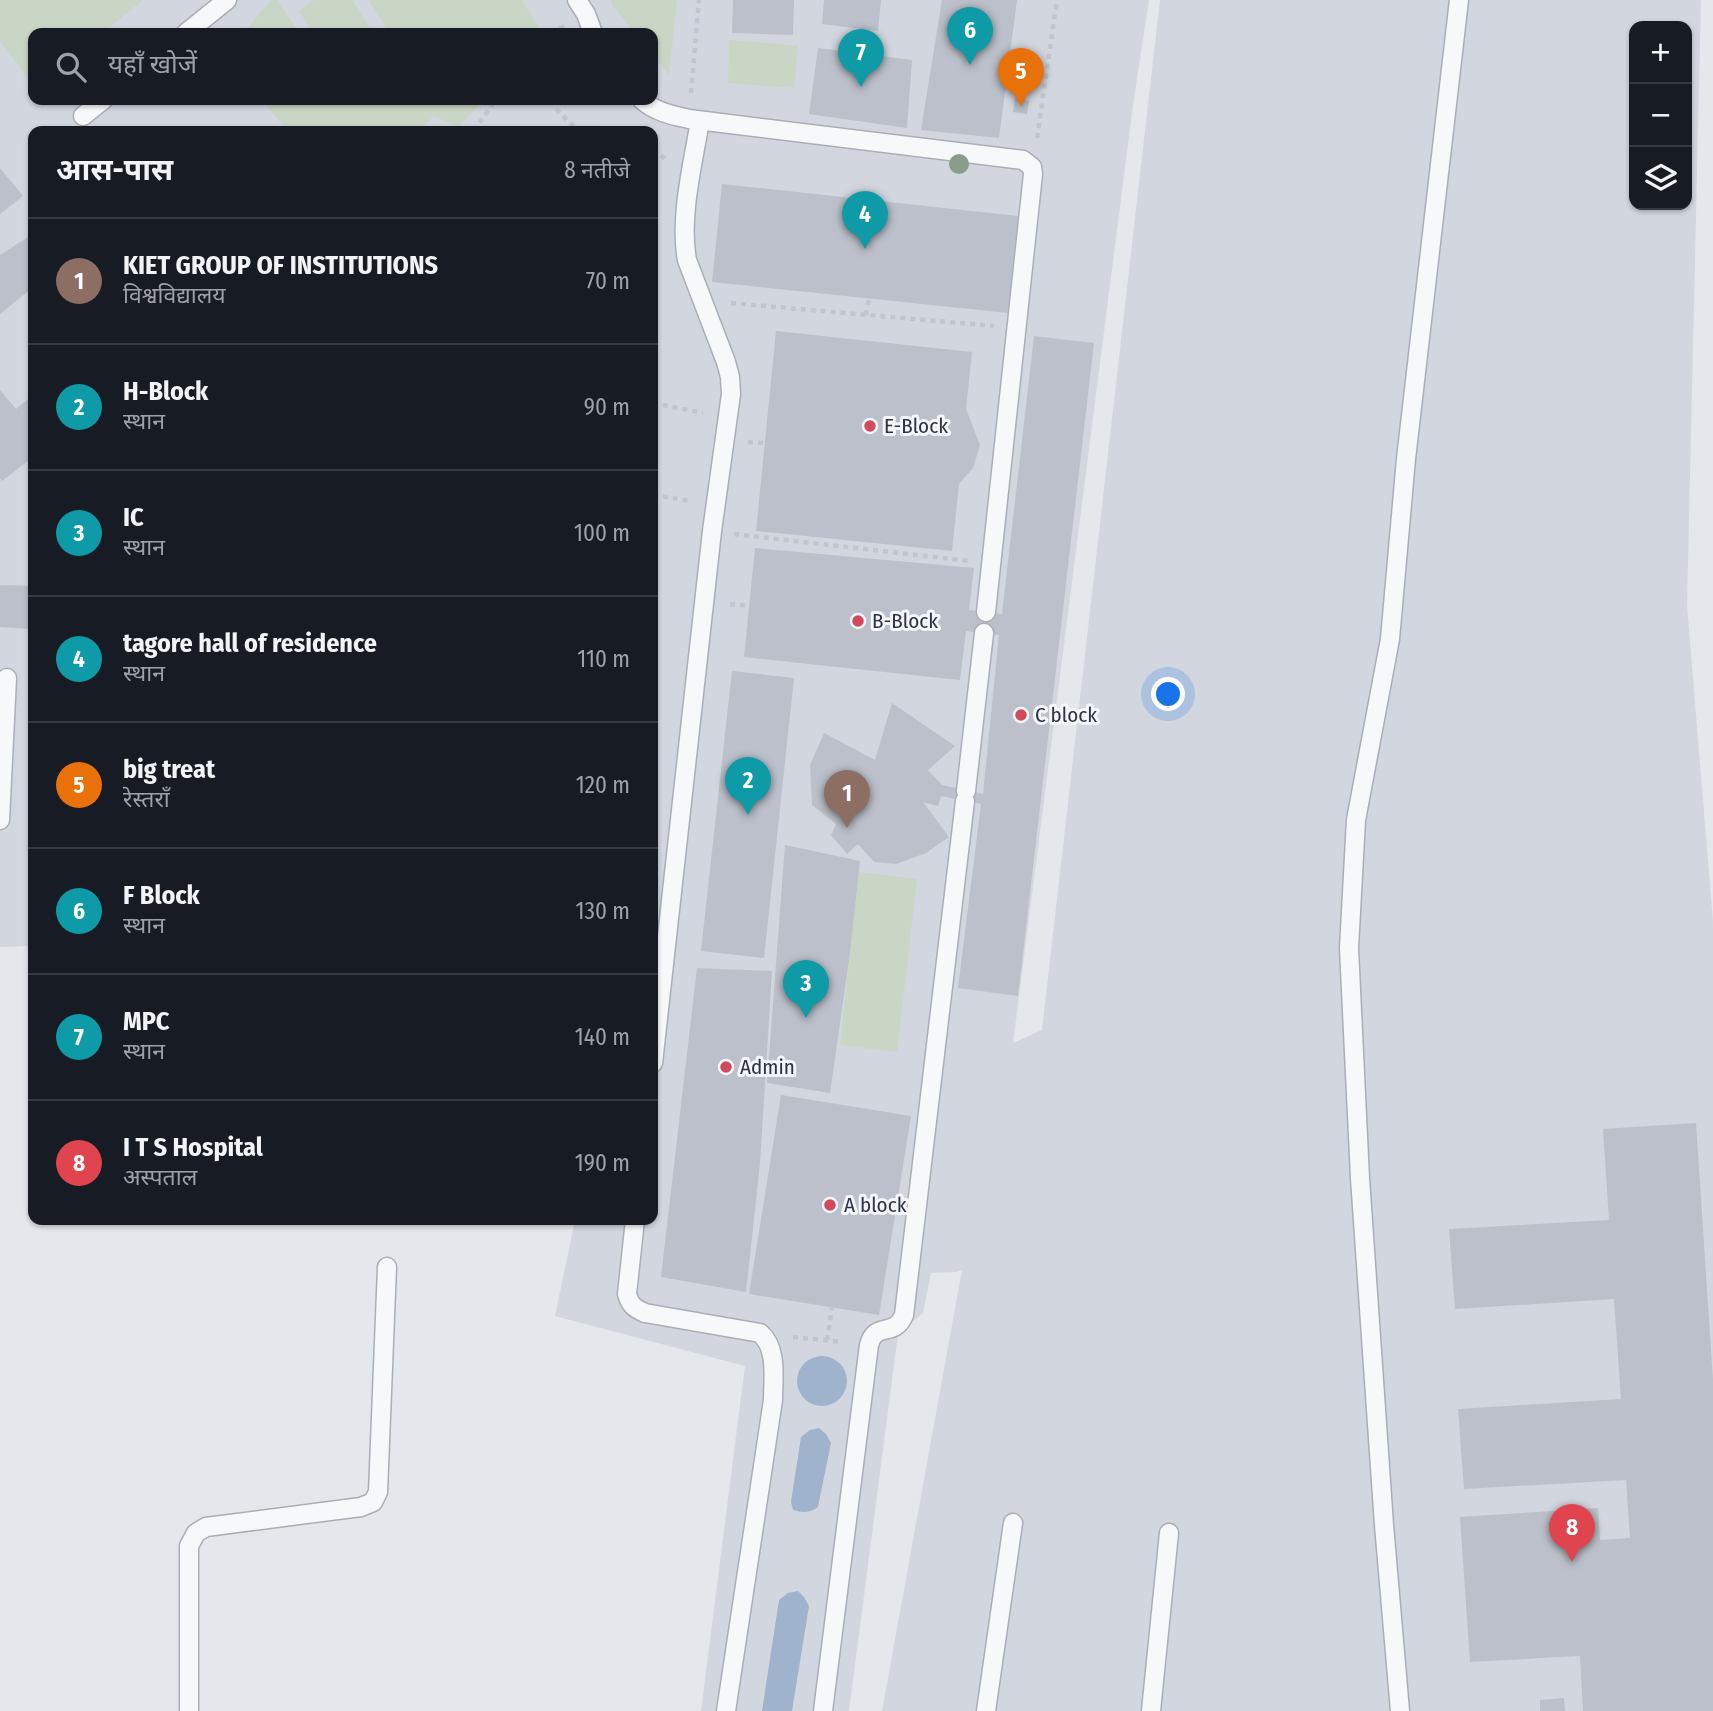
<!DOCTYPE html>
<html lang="hi">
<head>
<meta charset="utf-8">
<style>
  body { margin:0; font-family:"Fira Sans Condensed","Noto Sans Devanagari",sans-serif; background:#20242c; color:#f1f3f6 }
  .controls { position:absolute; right:21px; top:21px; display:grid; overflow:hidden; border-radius:14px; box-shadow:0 2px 5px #0004 }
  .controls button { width:63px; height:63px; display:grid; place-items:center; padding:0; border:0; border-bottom:2px solid #363941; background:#171b24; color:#f1f3f6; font:35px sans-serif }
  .you { position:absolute; left:1169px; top:695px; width:24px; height:24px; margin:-18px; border:5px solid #fff; border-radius:50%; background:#1a73e8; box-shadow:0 0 0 10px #1a73e833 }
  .badge { display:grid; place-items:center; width:46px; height:46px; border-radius:50%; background:#d1495b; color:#fff; font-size:23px; font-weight:700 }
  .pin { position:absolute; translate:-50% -58px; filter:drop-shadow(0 2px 4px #0008) }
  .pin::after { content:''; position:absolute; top:37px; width:24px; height:21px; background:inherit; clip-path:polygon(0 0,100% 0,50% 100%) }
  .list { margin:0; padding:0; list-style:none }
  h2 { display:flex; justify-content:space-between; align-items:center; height:91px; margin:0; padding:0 28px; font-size:30px }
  h2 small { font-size:23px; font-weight:400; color:#9ea1a6 }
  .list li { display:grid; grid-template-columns:46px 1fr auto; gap:21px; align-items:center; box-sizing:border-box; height:126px; padding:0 28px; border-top:2px solid #363941 }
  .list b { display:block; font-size:26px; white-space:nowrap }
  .list p { margin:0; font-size:23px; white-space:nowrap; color:#9ea1a6 }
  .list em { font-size:23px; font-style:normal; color:#9ea1a6 }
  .icon { flex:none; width:38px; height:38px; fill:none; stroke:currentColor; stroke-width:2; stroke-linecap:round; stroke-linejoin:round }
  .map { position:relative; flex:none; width:1713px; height:1711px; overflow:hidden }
  .search { position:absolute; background:#171b24; box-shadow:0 2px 5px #0004; left:28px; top:28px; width:630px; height:77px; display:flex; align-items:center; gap:18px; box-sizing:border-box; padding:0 24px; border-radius:14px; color:#9ea1a6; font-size:26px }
  .panel { position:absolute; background:#171b24; box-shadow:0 2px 5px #0004; left:28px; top:126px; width:630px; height:1099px; border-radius:14px }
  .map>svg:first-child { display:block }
  .built { fill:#d2d6de; fill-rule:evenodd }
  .green { fill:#c9d6c5 }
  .water { fill:#9fb4cc }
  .building { fill:#bbc0ca }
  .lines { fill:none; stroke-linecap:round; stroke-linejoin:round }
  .service-casing { stroke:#a9aeb7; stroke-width:21 }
  .path { stroke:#c2c5cb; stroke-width:4.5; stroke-dasharray:5 5; stroke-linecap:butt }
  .service { stroke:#f7f8fa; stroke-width:18 }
  .tree { fill:#899d89 }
  .poi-dot { fill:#d1495b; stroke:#f4f6f9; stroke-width:2.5 }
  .labels { text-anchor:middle; stroke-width:6; stroke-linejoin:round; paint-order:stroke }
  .poi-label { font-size:21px; fill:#2b3445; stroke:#f4f6f9; text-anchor:start }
</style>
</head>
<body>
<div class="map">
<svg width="1713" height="1711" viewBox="0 0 1713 1711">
  <rect width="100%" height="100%" fill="#e4e7ec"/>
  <path class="built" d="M0,0H1149L1133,105L1013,1043L1042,1030L1160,0H1701L1687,605L1713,922V1711H882L962,1270L956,1272L931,1273L923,1313L898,1334L849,1711H701L745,1366L555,1316L575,1220H653V131H33V946L0,947ZM1634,26H1687V205H1634ZM33,33H653V100H33Z"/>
  <g class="green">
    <polygon points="0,0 143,0 102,33 33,33 33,84 0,41"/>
    <polygon points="271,0 277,0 300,33 243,33"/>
    <polygon points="314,0 352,0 373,33 313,33 299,11"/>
    <polygon points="368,0 522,0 538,26 531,33 390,33"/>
    <polygon points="612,0 677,0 669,75 653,55 653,33 635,33 612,5"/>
    <polygon points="729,40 798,46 794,88 728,83"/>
    <polygon points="262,100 346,100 350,105 358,100 484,100 458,127 434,116 418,131 287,131"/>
    <polygon points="859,872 917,879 897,1052 840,1045"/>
  </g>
  <g class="water">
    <circle cx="822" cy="1381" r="25"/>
    <path d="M819,1428L826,1434L831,1443L818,1507C809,1513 804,1513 793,1510L791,1502L801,1437L810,1430Z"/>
    <polygon points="798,1591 804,1597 809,1606 792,1711 762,1711 779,1600 788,1593"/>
  </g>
  <g class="building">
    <polygon points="733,0 794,0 793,35 732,33"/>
    <polygon points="824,0 881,0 878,31 822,24"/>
    <polygon points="942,0 1017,0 999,138 921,130"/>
    <polygon points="818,48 912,60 907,128 809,114"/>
    <polygon points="1015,98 1029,101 1027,114 1013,112"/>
    <polygon points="0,168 23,196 0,214"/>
    <polygon points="722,184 1018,216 1008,313 712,282"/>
    <polygon points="33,234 33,290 32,288 0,314 0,255"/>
    <polygon points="776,331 972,352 966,409 980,445 973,468 959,484 952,551 756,531"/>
    <polygon points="1034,336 1094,343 1018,996 958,988 981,804 941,796 938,806 923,802 949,837 926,853 896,864 874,862 858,844 847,854 831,835 836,824 812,805 810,765 824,733 875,760 892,703 955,746 928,770 942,785 983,794 999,635 966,631 960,680 744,657 755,548 974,568 969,610 1002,614"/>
    <polygon points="0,390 16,409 33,395 33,457 2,481 0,478"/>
    <polygon points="0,585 33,586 33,629 0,627"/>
    <polygon points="732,671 794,678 764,958 701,951"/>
    <polygon points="785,845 860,861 850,953 830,1093 767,1083"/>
    <polygon points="697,968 772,971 760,1163 746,1292 661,1277"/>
    <polygon points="781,1095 911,1116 879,1315 749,1294"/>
    <polygon points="1696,1123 1713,1380 1713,1711 1583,1711 1580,1656 1470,1662 1460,1517 1598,1508 1600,1540 1630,1538 1626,1480 1464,1489 1458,1409 1621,1399 1614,1299 1455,1309 1449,1229 1609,1220 1603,1129"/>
    <polygon points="1564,1698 1565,1711 1540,1711 1540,1700"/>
  </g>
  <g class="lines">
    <defs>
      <g id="service">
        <polyline points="577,0 586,14 593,33"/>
        <polyline points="186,33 227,0"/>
        <path d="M642,100C656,112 671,115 689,119L1023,160L1032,167L1033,174L986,612"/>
        <polyline points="83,116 103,100"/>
        <polyline points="966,791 984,633"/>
        <polyline points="0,820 7,678"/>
        <path d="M653,1063L712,531L731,394L730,377L726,362L687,260C679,218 693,163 700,121"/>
        <path d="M635,1220L627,1294C630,1305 634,1308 645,1313L760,1333C778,1348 773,1379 773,1400L726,1711"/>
        <polyline points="189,1711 189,1546 196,1533 206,1527 361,1507 373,1502 378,1492 387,1267"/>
        <path d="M823,1711L869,1345C876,1320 894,1339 904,1315L965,801"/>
        <polyline points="986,1711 1013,1523"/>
        <polyline points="1151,1711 1169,1533"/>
        <polyline points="1400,1711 1384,1525 1360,1178 1349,948 1356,820 1390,639 1406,459 1459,0"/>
      </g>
    </defs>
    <use href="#service" class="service-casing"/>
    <g class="path">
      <polyline points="551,33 564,26"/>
      <polyline points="691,93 699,0"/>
      <polyline points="558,100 555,108 575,128 600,128 616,131"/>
      <polyline points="474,131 495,100"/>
      <polyline points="1037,138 1057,0"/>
      <polyline points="653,149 668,161"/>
      <polyline points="731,303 994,326"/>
      <polyline points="866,315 869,298"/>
      <polyline points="653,403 703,413"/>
      <polyline points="748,442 765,443"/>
      <polyline points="653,495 691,501"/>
      <polyline points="734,534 969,561"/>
      <polyline points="730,604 749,606"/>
      <polyline points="793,1337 843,1342"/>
      <polyline points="827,1340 832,1307"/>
    </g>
    <use href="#service" class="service"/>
  </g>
  <circle class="tree" cx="959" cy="164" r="10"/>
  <g class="poi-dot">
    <circle cx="870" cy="426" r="7"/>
    <circle cx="858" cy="621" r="7"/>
    <circle cx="1021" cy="715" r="7"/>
    <circle cx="726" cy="1067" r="7"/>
    <circle cx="830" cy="1205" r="7"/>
  </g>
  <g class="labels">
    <g class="poi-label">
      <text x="884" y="433">E-Block</text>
      <text x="872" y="628">B-Block</text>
      <text x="1035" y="722">C block</text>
      <text x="740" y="1074">Admin</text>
      <text x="844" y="1212">A block</text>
    </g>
  </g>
</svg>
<div class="controls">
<button>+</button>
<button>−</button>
<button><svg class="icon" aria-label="layers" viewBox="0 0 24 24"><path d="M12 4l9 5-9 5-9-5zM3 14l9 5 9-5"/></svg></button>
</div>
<div class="you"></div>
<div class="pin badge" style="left:847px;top:828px;background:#8d6e63">1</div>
<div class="pin badge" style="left:748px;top:815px;background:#0f9aa8">2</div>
<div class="pin badge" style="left:806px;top:1018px;background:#0f9aa8">3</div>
<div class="pin badge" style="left:865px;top:249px;background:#0f9aa8">4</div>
<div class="pin badge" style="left:1021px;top:106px;background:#e8710a">5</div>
<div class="pin badge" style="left:970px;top:65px;background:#0f9aa8">6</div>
<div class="pin badge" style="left:861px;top:87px;background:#0f9aa8">7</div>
<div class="pin badge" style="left:1572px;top:1562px;background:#e0444e">8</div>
<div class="search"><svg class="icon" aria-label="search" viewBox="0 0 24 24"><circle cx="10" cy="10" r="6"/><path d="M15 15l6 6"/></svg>यहाँ खोजें</div>
<section class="panel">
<h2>आस-पास<small>8 नतीजे</small></h2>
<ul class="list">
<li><span class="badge" style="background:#8d6e63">1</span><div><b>KIET GROUP OF INSTITUTIONS</b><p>विश्वविद्यालय</p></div><em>70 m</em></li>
<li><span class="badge" style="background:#0f9aa8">2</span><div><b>H-Block</b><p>स्थान</p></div><em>90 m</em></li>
<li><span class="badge" style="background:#0f9aa8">3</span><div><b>IC</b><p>स्थान</p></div><em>100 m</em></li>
<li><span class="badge" style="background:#0f9aa8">4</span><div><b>tagore hall of residence</b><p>स्थान</p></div><em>110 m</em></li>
<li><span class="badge" style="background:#e8710a">5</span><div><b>big treat</b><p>रेस्तराँ</p></div><em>120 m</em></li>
<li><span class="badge" style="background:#0f9aa8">6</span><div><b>F Block</b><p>स्थान</p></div><em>130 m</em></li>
<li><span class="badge" style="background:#0f9aa8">7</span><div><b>MPC</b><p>स्थान</p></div><em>140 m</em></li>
<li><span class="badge" style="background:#e0444e">8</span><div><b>I T S Hospital</b><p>अस्पताल</p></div><em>190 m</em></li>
</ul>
</section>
</div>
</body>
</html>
